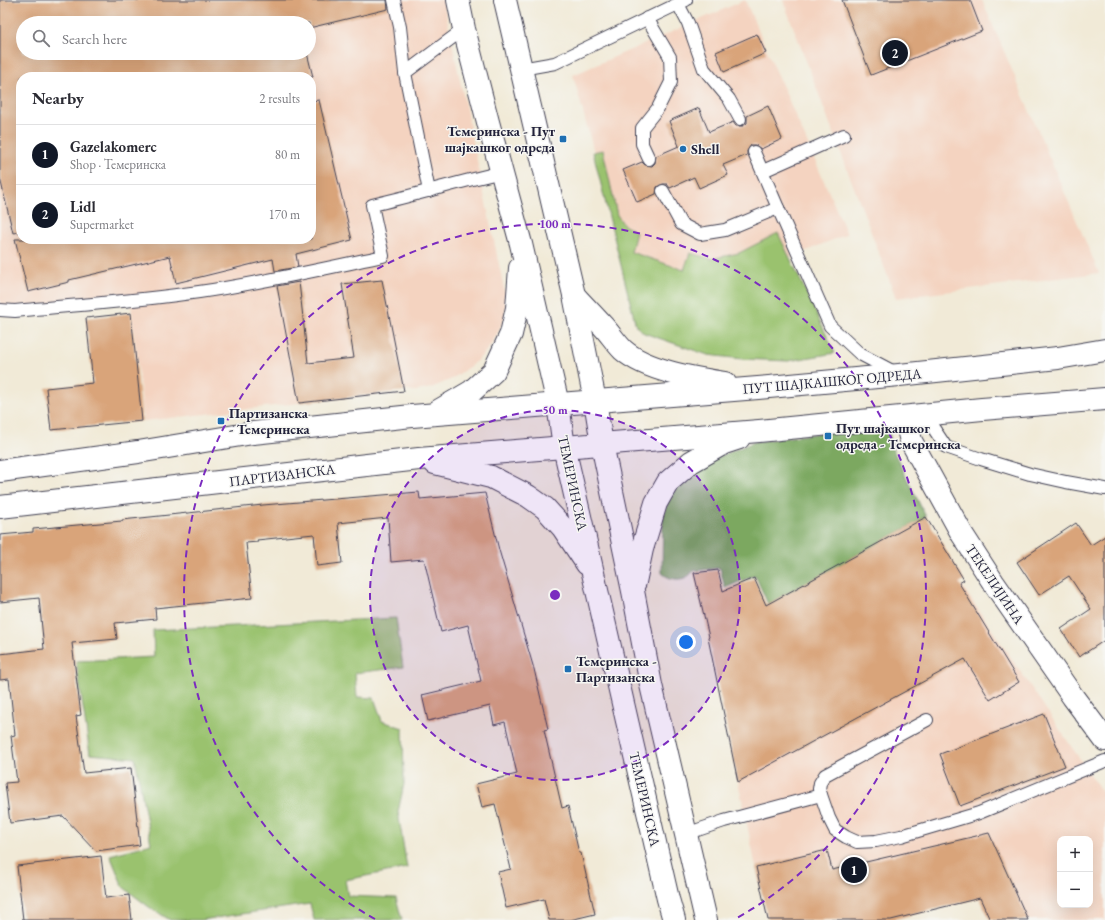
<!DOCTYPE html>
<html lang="en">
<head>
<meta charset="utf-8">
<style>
  body { margin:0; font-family:"EB Garamond",serif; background:#f2f2f3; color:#2b2b33 }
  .controls { position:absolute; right:12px; bottom:12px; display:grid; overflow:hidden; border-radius:8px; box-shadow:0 4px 16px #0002 }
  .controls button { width:36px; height:36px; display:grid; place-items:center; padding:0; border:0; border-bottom:1px solid #e1e1e2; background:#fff; color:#2b2b33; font:20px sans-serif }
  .you { position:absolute; left:686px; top:642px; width:14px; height:14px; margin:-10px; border:3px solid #fff; border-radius:50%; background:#1a73e8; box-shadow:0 0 0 6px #1a73e833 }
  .badge { display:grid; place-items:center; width:26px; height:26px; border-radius:50%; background:#111827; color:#fff; font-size:13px; font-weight:700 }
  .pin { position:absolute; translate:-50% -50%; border:2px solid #fff; box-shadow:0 1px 4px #0006 }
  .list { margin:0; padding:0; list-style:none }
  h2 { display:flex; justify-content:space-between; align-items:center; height:52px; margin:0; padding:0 16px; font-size:17px }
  h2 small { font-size:13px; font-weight:400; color:#7c7c81 }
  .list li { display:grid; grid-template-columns:26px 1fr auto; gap:12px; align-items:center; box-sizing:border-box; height:60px; padding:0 16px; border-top:1px solid #e1e1e2 }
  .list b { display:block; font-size:15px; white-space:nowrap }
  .list p { margin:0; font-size:13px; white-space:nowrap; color:#7c7c81 }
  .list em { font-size:13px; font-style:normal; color:#7c7c81 }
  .icon { flex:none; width:22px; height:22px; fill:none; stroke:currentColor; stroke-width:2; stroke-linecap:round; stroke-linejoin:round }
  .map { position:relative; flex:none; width:1105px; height:920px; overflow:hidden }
  .search { position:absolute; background:#fff; box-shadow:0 4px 16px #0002; left:16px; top:16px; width:300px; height:44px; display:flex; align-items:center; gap:10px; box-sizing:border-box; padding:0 14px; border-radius:22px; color:#7c7c81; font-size:15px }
  .panel { position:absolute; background:#fff; box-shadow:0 4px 16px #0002; left:16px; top:72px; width:300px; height:172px; border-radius:16px }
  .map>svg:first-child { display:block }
  .built { fill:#f4d3c0; fill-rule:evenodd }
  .green { fill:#9ac26e; stroke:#5e7254 }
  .forest { fill:#7ba861; stroke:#4e654e }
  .building { fill:#d9a47a }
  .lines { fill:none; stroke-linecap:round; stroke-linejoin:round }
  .service-casing { stroke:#414052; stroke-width:14 }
  .minor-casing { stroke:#414052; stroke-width:24 }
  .secondary-casing { stroke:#414052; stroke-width:24 }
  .service { stroke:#fff; stroke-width:12 }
  .minor { stroke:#fff; stroke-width:22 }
  .secondary { stroke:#fff; stroke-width:22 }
  .ring { fill:none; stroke:#7b2cbf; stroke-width:2; stroke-dasharray:7 5 }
  .poi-dot { fill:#1f6fb2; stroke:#f6f6f2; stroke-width:1.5 }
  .labels { text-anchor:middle; stroke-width:3; stroke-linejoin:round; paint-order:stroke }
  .poi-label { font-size:14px; font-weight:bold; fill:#22223b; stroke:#f6f6f2; text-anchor:start }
  .street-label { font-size:14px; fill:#22223b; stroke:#f6f6f2 }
  .centre { fill:#7b2cbf; stroke:#f6f6f2; stroke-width:2 }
  .ring-label { font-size:12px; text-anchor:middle; font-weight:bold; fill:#7b2cbf; stroke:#f6f6f2; stroke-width:3; stroke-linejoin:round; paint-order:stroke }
</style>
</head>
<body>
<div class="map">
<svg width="1105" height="920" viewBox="0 0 1105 920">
  <rect width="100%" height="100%" fill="#f6f6f2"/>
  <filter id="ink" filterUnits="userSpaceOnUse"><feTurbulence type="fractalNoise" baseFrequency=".025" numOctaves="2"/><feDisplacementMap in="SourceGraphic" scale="8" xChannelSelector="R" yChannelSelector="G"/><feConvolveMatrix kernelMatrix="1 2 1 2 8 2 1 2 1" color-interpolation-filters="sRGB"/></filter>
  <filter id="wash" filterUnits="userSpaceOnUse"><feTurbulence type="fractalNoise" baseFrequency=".012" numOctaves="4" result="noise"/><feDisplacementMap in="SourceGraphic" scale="16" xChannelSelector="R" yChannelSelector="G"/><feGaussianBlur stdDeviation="0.9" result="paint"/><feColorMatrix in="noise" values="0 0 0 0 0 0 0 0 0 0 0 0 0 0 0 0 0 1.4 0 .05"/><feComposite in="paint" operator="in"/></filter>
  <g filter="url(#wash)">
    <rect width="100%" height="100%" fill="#f1ead7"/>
    <g class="built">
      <path d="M0,0H443L505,293L506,315L498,332L488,349L477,361L452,379L431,388L417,391H404L382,280L342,284L354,358L308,363L300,287L278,289L299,403L144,421L130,297L0,311ZM23,23H309V53H23ZM21,77H311V239H21Z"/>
      <polygon points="745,0 847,234 709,291 622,255 573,75"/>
      <polygon points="783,0 982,0 1099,273 896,298"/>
      <path d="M926,517L964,580L960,583L1105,796V920H990L954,841L832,870L827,850L756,867L708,638ZM1060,839H1090V905H1060Z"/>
    </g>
    <g class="green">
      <polygon points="603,150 617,215 624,225 636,232 631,252 684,270 690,253 711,259 739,253 778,233 835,353 788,361 742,359 708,355 644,333 636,326 593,152"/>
      <polygon points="396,618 403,667 355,673 357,697 374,698 382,721 403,728 404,784 398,812 407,868 345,880 348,896 396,898 402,920 314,920 310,904 201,920 170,920 149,907 123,887 110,855 151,844 135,758 90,754 76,661 154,657 153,630"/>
    </g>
    <path class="forest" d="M887,424L893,450L926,517L768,604L755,575L725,588L720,568L693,571C687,582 670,581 662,573L663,514L674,486L696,468L725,454L754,442Z"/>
    <g id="blocks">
      <g class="building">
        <polygon points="0,0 387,0 388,9 309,28 309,23 23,23 23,53 307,53 313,77 21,77 21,232 13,233 0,178"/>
        <polygon points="842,0 970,0 982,31 871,75"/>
        <polygon points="757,34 766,53 724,72 716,52"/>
        <polygon points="319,100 352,240 296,254 298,267 275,271 273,259 176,283 170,256 69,280 69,282 28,292 15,239 311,239 311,101"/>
        <polygon points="768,106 782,139 761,149 755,145 751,145 747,151 747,155 723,165 728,175 699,188 694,177 670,188 667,184 663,184 657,187 656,194 637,202 623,170 642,162 645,165 652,166 655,163 656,156 679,146 669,121 699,108 709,132 733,122 736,126 743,126 747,123 747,116"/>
        <polygon points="382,280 404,391 299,403 277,286 299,282 308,363 354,358 342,284"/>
        <polygon points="131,313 142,421 51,430 46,388 93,383 86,318"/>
        <polygon points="419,492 420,499 485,493 499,550 534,669 548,729 544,730 562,808 568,806 579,853 581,853 595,914 570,920 549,920 544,899 506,908 498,872 511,869 495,804 482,807 476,784 517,774 505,722 494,725 490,706 428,721 422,695 481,681 468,625 441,632 424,559 391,562 388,518 338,523 342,563 317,566 314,534 257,540 258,542 246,543 252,598 155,608 156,619 115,623 117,639 72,643 81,715 76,716 84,773 131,768 140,845 96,851 63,816 10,823 5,783 17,782 11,736 15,735 9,679 0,680 0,654 44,649 39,598 0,602 0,535 33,532 33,529 122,521 122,520 263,505"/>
        <polygon points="926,517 964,580 959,583 1019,682 990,700 965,659 738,782 708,638 709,637 694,573 718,570 723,591 754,578 766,605"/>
        <polygon points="1076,523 1091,545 1105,536 1105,640 1079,657 1061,629 1091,609 1069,576 1039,595 1017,562"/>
        <polygon points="1044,714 1065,766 960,806 940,754"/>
        <polygon points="989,833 1028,920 990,920 980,898 891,920 768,920 756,867 827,850 832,870"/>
        <polygon points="101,856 106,898 129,895 132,920 23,920 17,866"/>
      </g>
    </g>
  </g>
  <g filter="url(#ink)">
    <use href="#blocks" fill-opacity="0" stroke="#414052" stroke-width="1"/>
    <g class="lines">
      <defs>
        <g id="service">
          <polyline points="394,0 400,27 405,73"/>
          <polyline points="678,4 688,23 704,69 729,99 740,119"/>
          <polyline points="647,18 670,57 671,82 658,108 642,128 642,144 649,159"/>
          <polyline points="521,69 555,63 686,0"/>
          <polyline points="754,152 778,208 830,326 860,354 896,373"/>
          <polyline points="763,171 844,135"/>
          <polyline points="429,191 405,73 464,29"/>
          <polyline points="663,191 681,224 700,234 725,230 778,208"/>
          <path d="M0,310L15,311C76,305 138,301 199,292C261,283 322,269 383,256L372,205C416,195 458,182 502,172"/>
          <polyline points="924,414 946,447 981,459 1030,474 1066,482 1105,489"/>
          <polyline points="927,720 825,775 820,783 819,789 829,818 835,830 846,837 857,842 876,841 901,836 979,813 1105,761"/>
          <polyline points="686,834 724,821 821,795"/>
        </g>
        <polyline id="minor" points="905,417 911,441 962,534 993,582 1073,697 1105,740"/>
        <g id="secondary">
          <polyline points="458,0 464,29 488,122 521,244 558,404 564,447 668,899 674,920"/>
          <polyline points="505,0 574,295 595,401 602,444 633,591 651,685 706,920"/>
          <path d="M574,295C583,305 592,314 601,324C609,332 615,342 623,350C647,371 694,378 725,383"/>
          <polyline points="438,411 472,391 494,371 511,334 517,308 520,268"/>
          <polyline points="435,463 491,477 528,496 545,508 563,528 587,564"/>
          <polyline points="0,471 138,452 253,433 412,416 758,388 899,375 1058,358 1105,350"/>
          <polyline points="0,507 419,459 759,431 982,409 1105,399"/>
          <polyline points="635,582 642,549 656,503 668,482 691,462 724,443 739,438"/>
        </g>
      </defs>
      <use href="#service" class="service-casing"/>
      <use href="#minor" class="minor-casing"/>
      <use href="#secondary" class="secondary-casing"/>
      <use href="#service" class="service"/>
      <use href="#minor" class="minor"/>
      <use href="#secondary" class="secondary"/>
    </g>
  </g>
  <circle cx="555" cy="595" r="185" fill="#7b2cbf" fill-opacity=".12"/>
  <g class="ring">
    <circle cx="555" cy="595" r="185"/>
    <path d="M375 919A371 371 0 1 1 735 919"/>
  </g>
  <g class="poi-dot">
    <rect x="559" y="135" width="8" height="8" rx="2"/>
    <circle cx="683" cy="149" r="4"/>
    <rect x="217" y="417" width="8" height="8" rx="2"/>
    <rect x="824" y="432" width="8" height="8" rx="2"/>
    <rect x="564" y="665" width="8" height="8" rx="2"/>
  </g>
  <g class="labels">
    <g class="poi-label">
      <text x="555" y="136" text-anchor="end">Темеринска - Пут<tspan x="555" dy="16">шајкашког одреда</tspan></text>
      <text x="691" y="154">Shell</text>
      <text x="229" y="418">Партизанска<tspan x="229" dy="16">- Темеринска</tspan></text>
      <text x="836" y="433">Пут шајкашког<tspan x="836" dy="16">одреда - Темеринска</tspan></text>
      <text x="576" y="666">Темеринска -<tspan x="576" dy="16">Партизанска</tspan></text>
    </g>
    <g class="street-label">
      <text transform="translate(832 381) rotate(-5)" y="5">ПУТ ШАЈКАШКОГ ОДРЕДА</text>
      <text transform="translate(282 475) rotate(-7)" y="5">ПАРТИЗАНСКА</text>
      <text transform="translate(573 483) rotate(78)" y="5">ТЕМЕРИНСКА</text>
      <text transform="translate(995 584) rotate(56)" y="5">ТЕКЕЛИЈИНА</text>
      <text transform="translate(645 799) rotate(77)" y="5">ТЕМЕРИНСКА</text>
    </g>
  </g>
  <circle cx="555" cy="595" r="6" class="centre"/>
  <g class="ring-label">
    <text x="555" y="228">100 m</text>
    <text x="555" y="414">50 m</text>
  </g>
</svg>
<div class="controls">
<button>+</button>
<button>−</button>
</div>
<div class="you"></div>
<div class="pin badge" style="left:854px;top:870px">1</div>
<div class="pin badge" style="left:895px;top:53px">2</div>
<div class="search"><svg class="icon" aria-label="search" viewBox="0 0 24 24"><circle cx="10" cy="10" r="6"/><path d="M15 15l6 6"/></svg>Search here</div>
<section class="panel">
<h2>Nearby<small>2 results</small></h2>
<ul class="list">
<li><span class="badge">1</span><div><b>Gazelakomerc</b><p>Shop · Темеринска</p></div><em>80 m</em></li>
<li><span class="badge">2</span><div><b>Lidl</b><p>Supermarket</p></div><em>170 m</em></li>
</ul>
</section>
</div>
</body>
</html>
